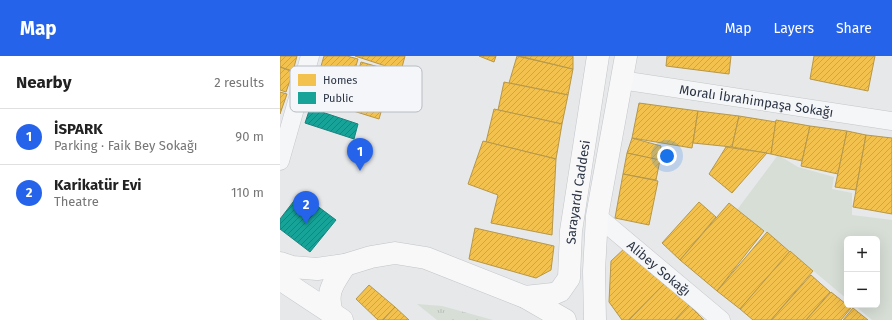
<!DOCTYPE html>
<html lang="en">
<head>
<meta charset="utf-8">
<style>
  body { margin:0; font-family:"Fira Sans",sans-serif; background:#f6f6f6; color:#222 }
  .controls { position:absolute; right:12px; bottom:12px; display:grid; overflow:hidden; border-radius:6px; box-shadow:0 4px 16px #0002 }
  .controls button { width:36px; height:36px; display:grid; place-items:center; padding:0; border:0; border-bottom:1px solid #e0e0e0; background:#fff; color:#222; font:20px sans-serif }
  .you { position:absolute; left:387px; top:100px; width:14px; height:14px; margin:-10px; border:3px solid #fff; border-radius:50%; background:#1a73e8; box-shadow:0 0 0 6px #1a73e833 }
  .badge { display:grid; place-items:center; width:26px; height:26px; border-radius:50%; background:#2563eb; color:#fff; font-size:13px; font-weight:700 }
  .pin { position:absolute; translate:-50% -33px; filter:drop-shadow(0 1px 2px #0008) }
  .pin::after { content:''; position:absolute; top:21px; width:14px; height:12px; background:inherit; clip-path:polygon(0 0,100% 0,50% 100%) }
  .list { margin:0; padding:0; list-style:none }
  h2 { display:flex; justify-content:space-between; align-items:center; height:52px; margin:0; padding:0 16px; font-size:17px }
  h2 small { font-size:13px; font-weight:400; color:#767676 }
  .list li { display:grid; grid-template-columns:26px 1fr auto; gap:12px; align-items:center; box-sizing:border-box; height:56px; padding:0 16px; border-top:1px solid #e0e0e0 }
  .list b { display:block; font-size:15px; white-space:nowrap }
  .list p { margin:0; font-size:13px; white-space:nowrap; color:#767676 }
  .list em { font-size:13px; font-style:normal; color:#767676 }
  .map { position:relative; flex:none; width:612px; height:264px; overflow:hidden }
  header { display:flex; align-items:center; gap:24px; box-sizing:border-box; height:56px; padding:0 20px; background:#2563eb; color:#fff }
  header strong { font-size:19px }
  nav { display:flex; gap:22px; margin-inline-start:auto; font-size:14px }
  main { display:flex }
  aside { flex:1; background:#fff }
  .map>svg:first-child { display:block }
  .grass { fill:url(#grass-tufts) }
  .garden { fill:#d6ded6 }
  .homes { fill:url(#homes-hatch); stroke:#b6974b }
  .public { fill:url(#public-hatch); stroke:#1d827f }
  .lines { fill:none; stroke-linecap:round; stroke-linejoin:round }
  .street-casing { stroke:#c4c6c8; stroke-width:19 }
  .primary-casing { stroke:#c2c5c8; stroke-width:23 }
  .street { stroke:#f5f6f7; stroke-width:18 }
  .primary { stroke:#f8f8f8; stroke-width:22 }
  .labels { text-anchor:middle; stroke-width:4; stroke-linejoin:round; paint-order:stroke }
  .street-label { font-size:13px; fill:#2b3445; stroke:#f4f6f9 }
  .key { fill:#f4f6f9; stroke:#b8bcc3; stroke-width:1 }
  .key-label { font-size:11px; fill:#2b3445 }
</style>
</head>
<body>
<header>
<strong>Map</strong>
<nav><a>Map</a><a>Layers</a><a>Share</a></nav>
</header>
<main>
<aside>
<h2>Nearby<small>2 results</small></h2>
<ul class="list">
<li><span class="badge">1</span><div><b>İSPARK</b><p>Parking · Faik Bey Sokağı</p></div><em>90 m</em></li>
<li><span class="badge">2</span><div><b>Karikatür Evi</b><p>Theatre</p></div><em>110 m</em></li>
</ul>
</aside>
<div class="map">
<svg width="612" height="264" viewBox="0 0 612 264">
  <defs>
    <pattern id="grass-tufts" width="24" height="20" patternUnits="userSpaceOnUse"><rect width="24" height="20" fill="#d6ded6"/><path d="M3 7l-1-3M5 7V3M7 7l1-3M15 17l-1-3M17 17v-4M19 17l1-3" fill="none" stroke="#b8bfb9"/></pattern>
    <pattern id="homes-hatch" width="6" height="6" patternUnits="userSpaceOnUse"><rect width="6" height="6" fill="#f2c14e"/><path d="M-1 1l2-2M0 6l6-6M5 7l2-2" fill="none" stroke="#d0a645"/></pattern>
    <pattern id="public-hatch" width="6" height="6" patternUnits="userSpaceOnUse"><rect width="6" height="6" fill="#17a398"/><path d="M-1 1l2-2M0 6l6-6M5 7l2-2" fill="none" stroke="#15867e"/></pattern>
  </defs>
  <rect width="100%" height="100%" fill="#e6e8ea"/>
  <polygon class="grass" points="137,248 162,250 213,264 157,264"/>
  <polygon class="garden" points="498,99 518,111 554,121 552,133 572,137 572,159 612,164 612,264 592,264 574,249 597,249 597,183 567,183 567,243 510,195 457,154"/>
  <g class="homes">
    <polygon points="0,0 17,0 13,15 0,11"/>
    <polygon points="44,0 67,0 78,3 64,51 32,41"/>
    <polygon points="75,0 125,0 121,15"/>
    <polygon points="199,0 216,0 214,6"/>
    <polygon points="237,0 293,13 288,39 229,27"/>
    <polygon points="239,0 293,0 293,13"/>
    <polygon points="387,0 451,0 449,18 386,10"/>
    <polygon points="534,0 595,0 588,35 530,23"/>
    <polygon points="81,6 113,15 99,63 67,53"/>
    <polygon points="0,11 13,16 6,36 0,34"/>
    <polygon points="224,26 288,39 282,68 218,54"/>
    <polygon points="0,36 7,38 0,58"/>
    <polygon points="359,47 418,55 412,92 352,82"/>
    <polygon points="214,53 282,68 276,103 206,86"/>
    <polygon points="418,55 459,60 452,91 413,87"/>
    <polygon points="459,60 496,66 491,98 452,91"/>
    <polygon points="496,64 530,70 522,105 491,98"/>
    <polygon points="530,70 567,75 558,118 521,110"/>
    <polygon points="567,75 586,79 576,134 555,131"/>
    <polygon points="586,79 612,82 612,158 573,151"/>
    <polygon points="352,82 381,90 378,104 347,97"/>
    <polygon points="203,85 276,103 272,179 211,167 218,139 188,128"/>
    <polygon points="446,91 487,97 452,137 429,118"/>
    <polygon points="347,97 380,104 376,124 343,118"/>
    <polygon points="343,118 378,125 369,169 335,162"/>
    <polygon points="419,146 436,161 400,204 382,187"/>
    <polygon points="449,147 484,175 437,235 400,204"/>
    <polygon points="195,172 274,190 271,214 256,222 189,203"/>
    <polygon points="487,176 510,196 460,253 437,235"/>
    <polygon points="346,191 385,227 349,264 342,264 329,246 331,205"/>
    <polygon points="510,195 533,215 491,264 473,264 460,253"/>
    <polygon points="531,219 550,236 526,264 491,264"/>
    <polygon points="385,227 409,249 395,264 349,264"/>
    <polygon points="89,229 115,251 103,264 98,264 76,243"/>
    <polygon points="551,236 571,252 561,264 526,264"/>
    <polygon points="409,249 424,264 395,264"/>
    <polygon points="115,251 129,264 103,264"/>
    <polygon points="573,252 588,264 563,264"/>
  </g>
  <g class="public">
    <polygon points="30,52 78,68 74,83 25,67"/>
    <polygon points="20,137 56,164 30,196 0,173 0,163"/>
  </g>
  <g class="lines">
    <defs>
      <g id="street">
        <path id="s1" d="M341,24L612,65"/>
        <polyline points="0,105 30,0"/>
        <path id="s2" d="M317,160L441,264"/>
      </g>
      <g id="primary">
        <polyline points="0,207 12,211 37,213 65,209 91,201 115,197 146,202 245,241 285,264"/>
        <polyline points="0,223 62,264"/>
        <path id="s3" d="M245,241L273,238L280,235L289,222L291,175L318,0"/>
        <path d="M52,257C45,235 54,227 65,209"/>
        <polyline points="315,264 314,215 317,160 346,0"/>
      </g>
    </defs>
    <use href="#street" class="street-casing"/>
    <use href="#primary" class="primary-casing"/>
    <use href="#street" class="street"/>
    <use href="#primary" class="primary"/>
  </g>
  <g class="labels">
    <g class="street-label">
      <text dy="5" stroke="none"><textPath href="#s1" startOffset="137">Moralı İbrahimpaşa Sokağı</textPath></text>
      <text dy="5" stroke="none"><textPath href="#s3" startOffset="138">Sarayardı Caddesi</textPath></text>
      <text dy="5" stroke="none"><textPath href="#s2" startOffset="81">Alibey Sokağı</textPath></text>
    </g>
  </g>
  <rect x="10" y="10" width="132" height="46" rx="6" class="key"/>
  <rect x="18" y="18" width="18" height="12" fill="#f2c14e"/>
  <rect x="18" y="36" width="18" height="12" fill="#17a398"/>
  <g class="key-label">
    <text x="43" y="28">Homes</text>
    <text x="43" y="46">Public</text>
  </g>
</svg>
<div class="controls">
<button>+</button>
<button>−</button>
</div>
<div class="you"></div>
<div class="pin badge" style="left:80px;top:115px">1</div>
<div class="pin badge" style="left:26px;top:168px">2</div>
</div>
</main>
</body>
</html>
